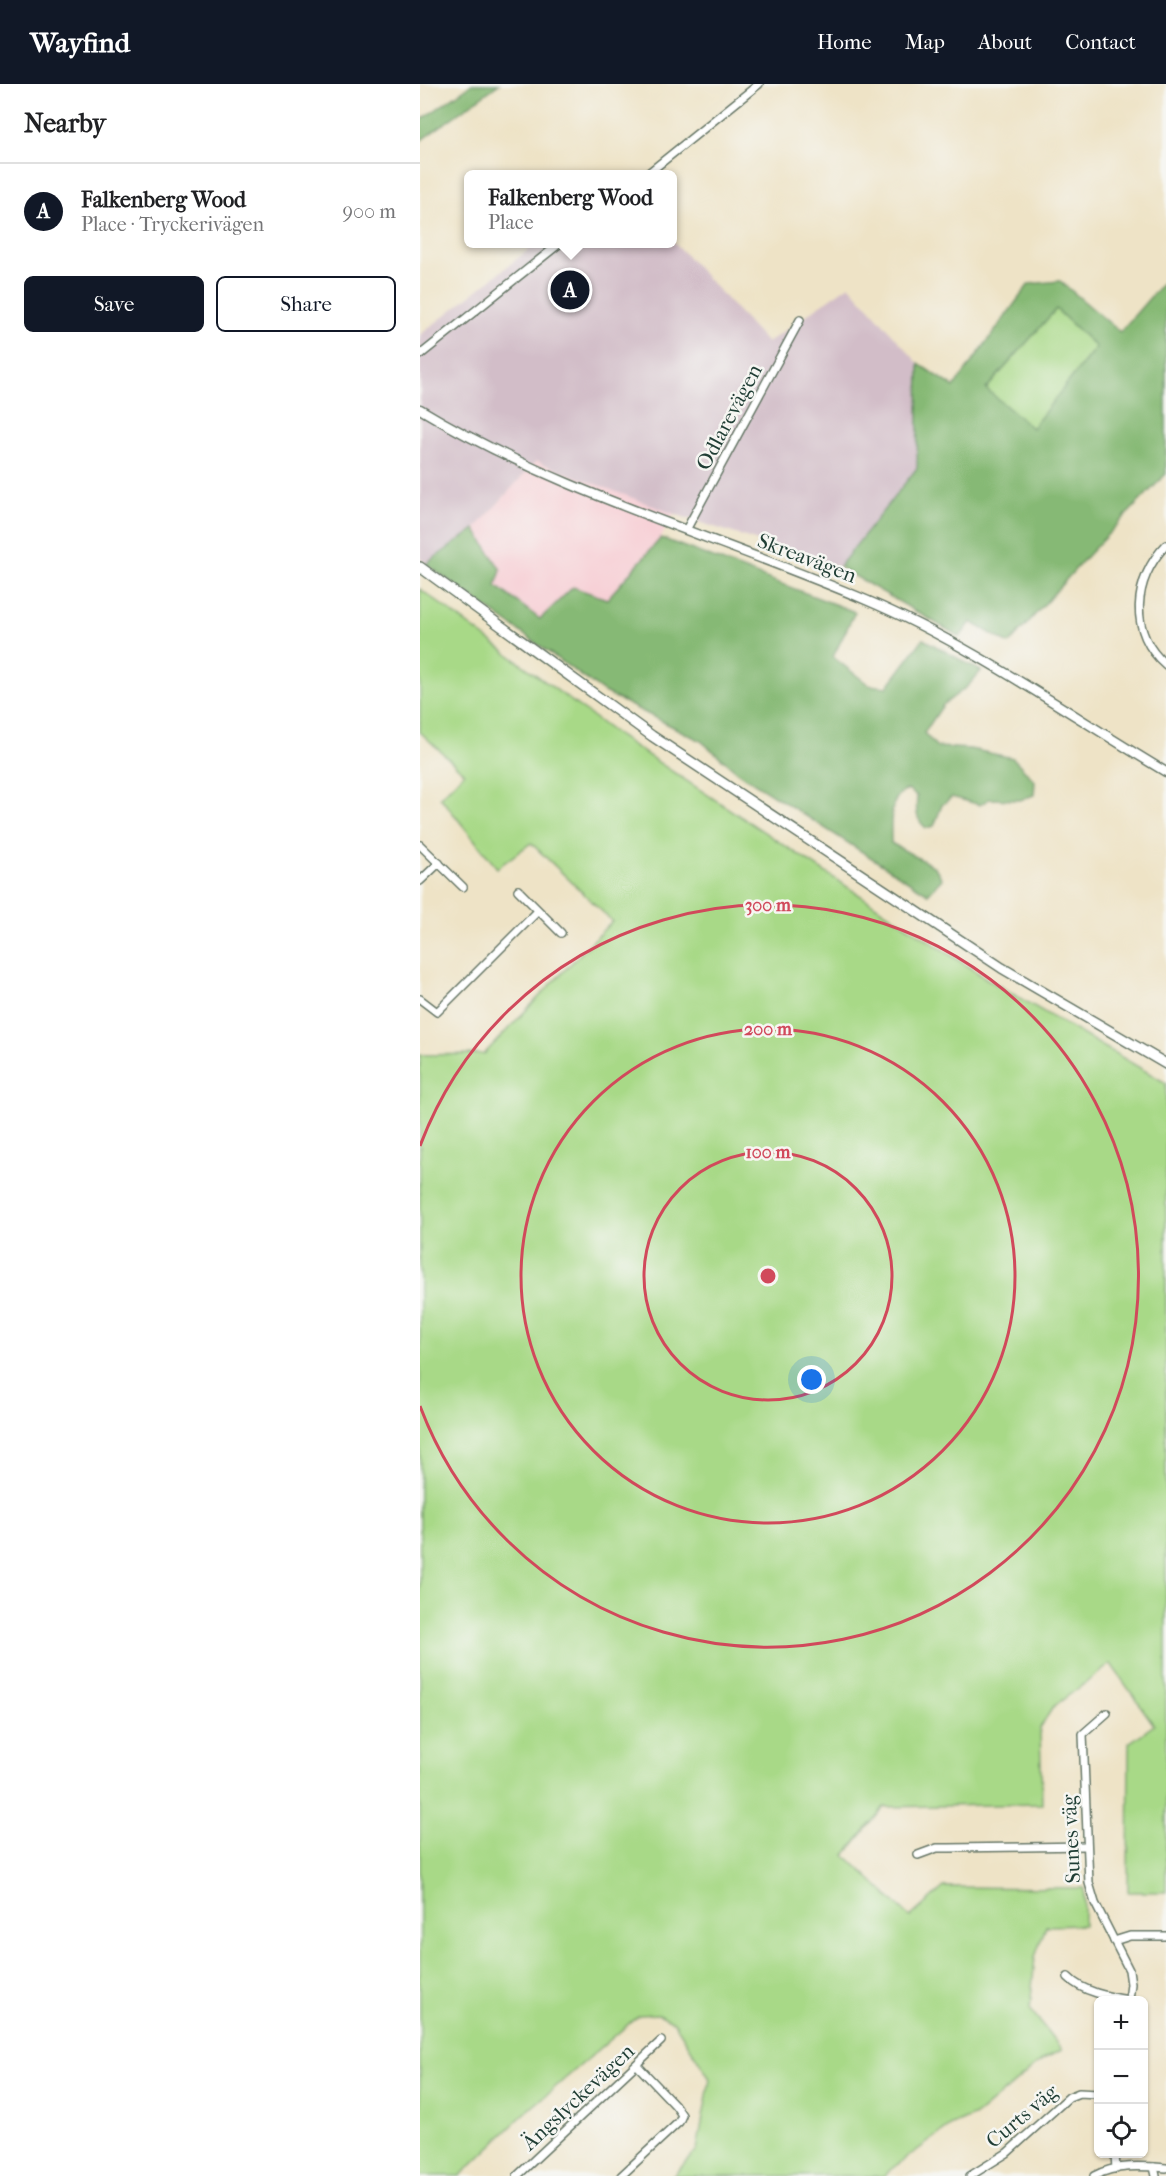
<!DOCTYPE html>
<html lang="en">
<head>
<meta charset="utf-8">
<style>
  body { margin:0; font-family:"IM FELL French Canon",serif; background:#f2f2f2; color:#202124 }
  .controls { position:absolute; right:18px; bottom:18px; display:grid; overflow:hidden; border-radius:9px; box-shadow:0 2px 4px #0004 }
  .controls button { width:54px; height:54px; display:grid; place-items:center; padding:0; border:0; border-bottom:2px solid #e0e0e0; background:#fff; color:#202124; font:30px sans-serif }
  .you { position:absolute; left:392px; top:1296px; width:21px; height:21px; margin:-15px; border:4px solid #fff; border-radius:50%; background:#1a73e8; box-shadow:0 0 0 9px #1a73e833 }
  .badge { display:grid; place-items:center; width:39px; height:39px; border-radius:50%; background:#111827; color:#fff; font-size:20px; font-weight:700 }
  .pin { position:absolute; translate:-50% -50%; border:3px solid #fff; box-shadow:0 2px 6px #0006 }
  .popup { position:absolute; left:44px; top:86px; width:213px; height:78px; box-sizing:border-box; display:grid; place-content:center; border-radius:9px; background:#fff; filter:drop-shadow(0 2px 4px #0005); font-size:20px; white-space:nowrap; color:#757577 }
  .popup b { font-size:22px; color:#202124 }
  .popup::after { content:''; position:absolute; left:50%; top:100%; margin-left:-12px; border:12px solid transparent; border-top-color:#fff }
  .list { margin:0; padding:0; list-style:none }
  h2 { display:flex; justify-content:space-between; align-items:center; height:78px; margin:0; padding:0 24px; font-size:26px }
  h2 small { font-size:20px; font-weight:400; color:#757577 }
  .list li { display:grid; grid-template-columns:39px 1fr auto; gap:18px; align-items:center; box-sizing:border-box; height:96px; padding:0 24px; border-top:2px solid #e0e0e0 }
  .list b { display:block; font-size:22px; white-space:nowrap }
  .list p { margin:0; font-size:20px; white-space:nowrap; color:#757577 }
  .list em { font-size:20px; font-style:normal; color:#757577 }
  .actions { display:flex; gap:12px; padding:18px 24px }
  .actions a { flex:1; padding:14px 0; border:2px solid #111827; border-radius:9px; text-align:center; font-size:21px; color:#111827 }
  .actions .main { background:#111827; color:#fff }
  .icon { flex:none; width:33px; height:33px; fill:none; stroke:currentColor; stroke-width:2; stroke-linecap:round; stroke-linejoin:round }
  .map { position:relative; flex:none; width:746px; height:2092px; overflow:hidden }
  header { display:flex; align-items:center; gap:36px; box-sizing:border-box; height:84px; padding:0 30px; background:#111827; color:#fff }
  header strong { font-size:28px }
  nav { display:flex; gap:33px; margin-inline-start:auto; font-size:21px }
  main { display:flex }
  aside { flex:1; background:#fff }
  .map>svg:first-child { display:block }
  .built { fill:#f7cfd5 }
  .industrial { fill:#d2bdc8 }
  .green { fill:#a8d987; stroke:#648b5e; stroke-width:1.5 }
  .forest { fill:#86b974; stroke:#527b54; stroke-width:1.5; fill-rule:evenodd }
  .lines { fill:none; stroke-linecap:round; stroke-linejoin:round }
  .minor-casing { stroke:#677767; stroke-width:10 }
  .tertiary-casing { stroke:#677767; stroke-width:11 }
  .secondary-casing { stroke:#677767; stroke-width:12 }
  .minor { stroke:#fff; stroke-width:7 }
  .tertiary { stroke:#fff; stroke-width:8 }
  .secondary { stroke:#fff; stroke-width:9 }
  .ring { fill:none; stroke:#d1495b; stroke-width:3 }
  .labels { text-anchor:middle; stroke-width:5; stroke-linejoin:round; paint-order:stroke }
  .street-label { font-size:21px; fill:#1f3d34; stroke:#f6f6f2 }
  .centre { fill:#d1495b; stroke:#f6f6f2; stroke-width:3 }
  .ring-label { font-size:18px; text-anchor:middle; font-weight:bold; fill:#d1495b; stroke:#f6f6f2; stroke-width:5; stroke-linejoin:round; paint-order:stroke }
</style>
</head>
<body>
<header>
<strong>Wayfind</strong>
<nav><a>Home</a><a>Map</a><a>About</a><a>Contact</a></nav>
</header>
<main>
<aside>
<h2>Nearby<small></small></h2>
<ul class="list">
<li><span class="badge">A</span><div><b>Falkenberg Wood</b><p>Place · Tryckerivägen</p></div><em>900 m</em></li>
</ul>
<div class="actions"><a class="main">Save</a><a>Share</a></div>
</aside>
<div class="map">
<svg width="746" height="2092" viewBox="0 0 746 2092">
  <rect width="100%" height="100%" fill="#f6f6f2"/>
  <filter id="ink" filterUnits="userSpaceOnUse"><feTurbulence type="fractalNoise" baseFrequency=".0167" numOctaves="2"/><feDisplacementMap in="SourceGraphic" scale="12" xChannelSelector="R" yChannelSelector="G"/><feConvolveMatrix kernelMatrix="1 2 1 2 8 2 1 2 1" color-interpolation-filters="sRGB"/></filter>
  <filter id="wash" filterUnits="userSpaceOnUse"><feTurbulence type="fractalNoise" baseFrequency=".008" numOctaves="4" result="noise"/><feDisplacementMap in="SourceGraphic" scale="24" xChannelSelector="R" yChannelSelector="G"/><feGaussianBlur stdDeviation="1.35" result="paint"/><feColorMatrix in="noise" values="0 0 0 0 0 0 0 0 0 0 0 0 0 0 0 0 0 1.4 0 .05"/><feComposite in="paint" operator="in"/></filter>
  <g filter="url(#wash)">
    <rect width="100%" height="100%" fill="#eee3c6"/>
    <polygon class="built" points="116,377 254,429 241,454 187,515 120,535 76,501 81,486 55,445"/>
    <polygon class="industrial" points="252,156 347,259 429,201 499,280 497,384 419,483 257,431 116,377 55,445 6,480 0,474 0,251 116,160 252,160"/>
    <g class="green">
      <polygon points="636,225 676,263 612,345 566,305"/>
      <polygon points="0,505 200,653 567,895 746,999 746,1808 708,1808 709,1659 734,1641 691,1580 633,1623 620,1644 622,1720 464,1723 425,1771 490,1833 524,1803 664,1804 664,1841 626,1842 615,1873 610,1925 642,1966 623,1975 558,2030 532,2041 470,2086 465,2092 253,2092 277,2066 290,1995 254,1938 239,1930 219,1931 103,2031 40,2092 0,2092 0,971 64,970 192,837 111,759 77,784 20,713 44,689 0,648"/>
    </g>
    <g class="forest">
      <polygon points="52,0 79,0 0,57 0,37"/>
      <path d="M746,195V390L668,471L589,560L551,538L540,553L419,483L497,384L499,280L534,303L609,200L640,197L700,248ZM636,225L676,263L612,344L566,305Z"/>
      <path d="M55,445L81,486L76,502L120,535L153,503L187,515L241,454L435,528L413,573L449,601L467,603L503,555L561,587L548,602L523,621L504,649L517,663L550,665L593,674L615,697L614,711L600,716L569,715L560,721L532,713L522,721L514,742L506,744C495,735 496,725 497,712L488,706C468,710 471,743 471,759L515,783L522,795L508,810L320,690L281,657L184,608L6,480Z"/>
    </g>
  </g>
  <g filter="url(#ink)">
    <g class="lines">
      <defs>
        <g id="minor">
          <polyline points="226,91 339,0"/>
          <polyline points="0,271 139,160"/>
          <polyline points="266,446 380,236"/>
          <path d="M746,461C713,495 708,549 746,581"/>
          <polyline points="0,761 43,803"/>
          <polyline points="0,797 19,779"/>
          <polyline points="98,806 141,849"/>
          <polyline points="0,915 17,928 118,827"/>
          <polyline points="687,1629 663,1650 669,1799 675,1819 709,1886 711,1900 709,1916"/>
          <polyline points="498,1771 517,1764 529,1764 667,1762"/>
          <polyline points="694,1857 710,1852 746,1852"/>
          <path d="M648,1893C662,1908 690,1913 709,1916"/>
          <polyline points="695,2070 696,2085"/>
          <polyline points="734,2083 736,2092"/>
          <polyline points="97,2092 241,1957"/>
          <polyline points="201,2092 259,2038 262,2031 255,2021 217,1981"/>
          <polyline points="550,2092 587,2069 649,2013 659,2009 678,2010"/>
          <path d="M674,2092C696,2080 722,2082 746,2084"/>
        </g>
        <path id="tertiary" d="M0,325C139,409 298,453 446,516C552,561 647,629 746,688"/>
        <polyline id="secondary" points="0,483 232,652 582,884 746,980"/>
      </defs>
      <use href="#minor" class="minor-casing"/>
      <use href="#tertiary" class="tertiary-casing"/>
      <use href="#secondary" class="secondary-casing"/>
      <use href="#minor" class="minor"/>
      <use href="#tertiary" class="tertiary"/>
      <use href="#secondary" class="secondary"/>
    </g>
  </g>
  <g class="ring">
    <circle cx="348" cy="1192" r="124"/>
    <circle cx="348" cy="1192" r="247"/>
    <path d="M0 1062A371 371 0 1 1 0 1322"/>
  </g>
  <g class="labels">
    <g class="street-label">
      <text transform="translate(309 333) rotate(-62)" y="7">Odlarevägen</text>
      <text transform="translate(387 474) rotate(21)" y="7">Skreavägen</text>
      <text transform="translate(651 1755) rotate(-93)" y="7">Sunes väg</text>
      <text transform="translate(158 2013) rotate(-43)" y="7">Ängslyckevägen</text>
      <text transform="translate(602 2032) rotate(-40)" y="7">Curts väg</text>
    </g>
  </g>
  <circle cx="348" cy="1192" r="9" class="centre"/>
  <g class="ring-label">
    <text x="348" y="827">300 m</text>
    <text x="348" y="951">200 m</text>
    <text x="348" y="1074">100 m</text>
  </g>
</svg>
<div class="controls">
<button>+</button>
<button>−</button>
<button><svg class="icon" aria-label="locate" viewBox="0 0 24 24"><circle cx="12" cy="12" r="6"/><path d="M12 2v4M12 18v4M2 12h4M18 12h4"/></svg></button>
</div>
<div class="you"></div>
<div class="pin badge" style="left:150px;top:206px">A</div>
<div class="popup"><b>Falkenberg Wood</b>Place</div>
</div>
</main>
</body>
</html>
